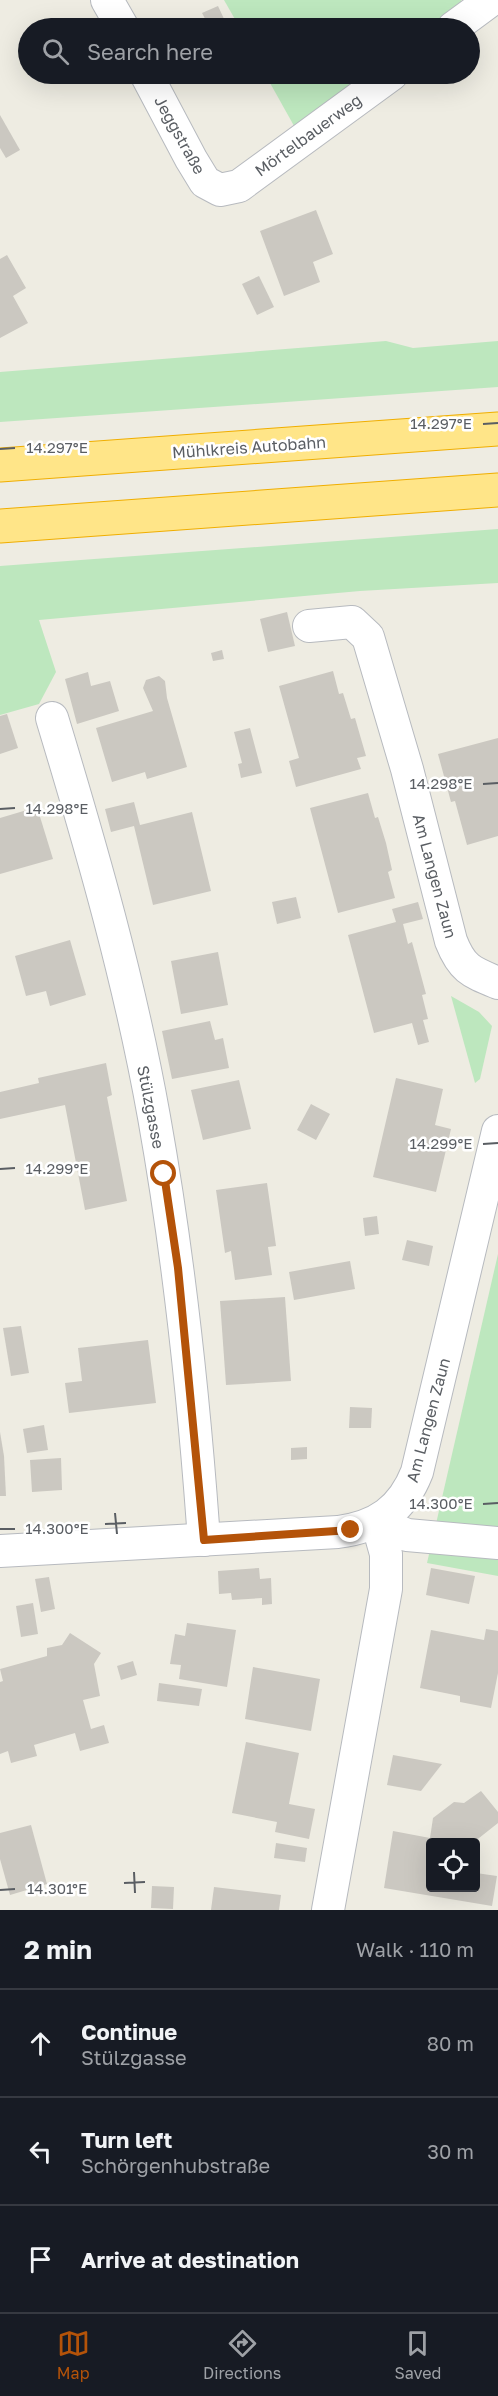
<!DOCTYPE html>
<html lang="en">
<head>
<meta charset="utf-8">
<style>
  body { margin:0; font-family:"Golos Text",sans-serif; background:#20242c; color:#f1f3f6 }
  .controls { position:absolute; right:18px; bottom:18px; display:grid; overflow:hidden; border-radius:6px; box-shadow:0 6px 24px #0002 }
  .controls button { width:54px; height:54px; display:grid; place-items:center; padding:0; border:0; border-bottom:2px solid #363941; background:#171b24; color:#f1f3f6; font:30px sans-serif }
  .stop { position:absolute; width:18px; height:18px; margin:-14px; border:4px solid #b45309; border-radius:50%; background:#fff }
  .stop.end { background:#b45309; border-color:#fff; box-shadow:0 2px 6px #0008 }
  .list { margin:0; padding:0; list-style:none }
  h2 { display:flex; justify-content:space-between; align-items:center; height:78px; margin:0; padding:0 24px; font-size:26px }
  h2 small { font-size:20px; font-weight:400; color:#9ea1a6 }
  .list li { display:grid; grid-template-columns:39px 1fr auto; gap:18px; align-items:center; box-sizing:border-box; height:108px; padding:0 24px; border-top:2px solid #363941 }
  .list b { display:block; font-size:22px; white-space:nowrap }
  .list p { margin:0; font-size:20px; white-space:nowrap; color:#9ea1a6 }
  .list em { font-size:20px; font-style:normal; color:#9ea1a6 }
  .icon { flex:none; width:33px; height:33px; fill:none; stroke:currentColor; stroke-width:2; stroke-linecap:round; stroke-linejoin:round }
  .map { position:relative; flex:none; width:498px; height:1910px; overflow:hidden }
  .search { position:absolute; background:#171b24; box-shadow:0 6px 24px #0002; left:18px; right:18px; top:18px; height:66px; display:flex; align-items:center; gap:15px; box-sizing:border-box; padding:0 21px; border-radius:33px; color:#9ea1a6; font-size:22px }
  .sheet { height:402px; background:#171b24 }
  nav { display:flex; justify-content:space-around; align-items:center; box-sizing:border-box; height:84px; border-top:2px solid #363941; background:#171b24; font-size:16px; color:#9ea1a6 }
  nav a { display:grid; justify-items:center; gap:3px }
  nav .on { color:#b45309 }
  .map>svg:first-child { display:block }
  .green { fill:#bde7be }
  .building { fill:#cbc8c1 }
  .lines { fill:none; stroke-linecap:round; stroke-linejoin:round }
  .minor-casing { stroke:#b7babf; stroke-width:34 }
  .highway-casing { stroke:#f0ae00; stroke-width:35 }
  .minor { stroke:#fff; stroke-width:32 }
  .highway { stroke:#ffe588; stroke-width:33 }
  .route { stroke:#b45309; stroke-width:8 }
  .ticks { fill:none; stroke:#5a5e63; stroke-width:2 }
  .labels { text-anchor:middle; stroke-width:5; stroke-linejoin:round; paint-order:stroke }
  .street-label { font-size:16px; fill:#5a5e63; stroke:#fff }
  .ticks-label { font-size:15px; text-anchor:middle; fill:#5a5e63; stroke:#fff; stroke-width:5; stroke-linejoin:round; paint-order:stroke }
</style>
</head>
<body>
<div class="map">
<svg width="498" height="1910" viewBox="0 0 498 1910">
  <rect width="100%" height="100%" fill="#eeece2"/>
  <g class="green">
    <polygon points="224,0 461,0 464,7 435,28 240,28"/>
    <polygon points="265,74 376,74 298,133"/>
    <polygon points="386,341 413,348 498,341 498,387 0,422 0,372"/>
    <polygon points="498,529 498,583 360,591 39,620 56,672 39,704 0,715 0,566"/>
    <polygon points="451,996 479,1012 492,1026 480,1079 475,1083"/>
    <polygon points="498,1254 498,1576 427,1563"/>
  </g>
  <g class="building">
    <polygon points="218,6 225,21 210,28 202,13"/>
    <polygon points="0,115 20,150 6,158 0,148"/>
    <polygon points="316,210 333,254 313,262 320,282 284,296 260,231"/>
    <polygon points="7,255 26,288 13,296 28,323 0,338 0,259"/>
    <polygon points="259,276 274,307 257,315 242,284"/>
    <polygon points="287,612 295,646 268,652 260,619"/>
    <polygon points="222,650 224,659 213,661 211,653"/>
    <polygon points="333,671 339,694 343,693 351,719 355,718 366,756 357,758 361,769 296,787 289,761 299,758 279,686"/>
    <polygon points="88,672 91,686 110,681 119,711 77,724 65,679"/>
    <polygon points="159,676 165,681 167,698 187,767 147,779 145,772 112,782 96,728 153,711 143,688 146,680"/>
    <polygon points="7,714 18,748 0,754 0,716"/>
    <polygon points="250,728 262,773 241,778 238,764 242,763 234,732"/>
    <polygon points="498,738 498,836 467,845 455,801 451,802 438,754"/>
    <polygon points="368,793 375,818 378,817 386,843 392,870 388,872 395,898 338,913 310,808"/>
    <polygon points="134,802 140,825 192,812 211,891 153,905 134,826 111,832 105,809"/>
    <polygon points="37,807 53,859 0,874 0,818"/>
    <polygon points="296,897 301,918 277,924 272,902"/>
    <polygon points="418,902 423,919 403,924 408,944 412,942 426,994 422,995 428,1019 423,1020 429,1042 418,1045 412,1023 374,1033 348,935 396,922 392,909"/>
    <polygon points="70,940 86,995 50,1006 46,991 26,996 15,956"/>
    <polygon points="218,952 228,1005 181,1014 171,961"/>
    <polygon points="210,1021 215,1040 223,1038 229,1068 172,1079 162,1031"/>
    <polygon points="106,1063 112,1095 107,1097 127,1201 85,1210 65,1105 0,1119 0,1092 39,1083 38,1078"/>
    <polygon points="396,1078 443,1089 435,1125 451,1129 436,1192 373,1177"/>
    <polygon points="239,1080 251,1129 203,1140 191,1090"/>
    <polygon points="311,1104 330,1114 316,1140 297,1130"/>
    <polygon points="267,1183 276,1246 268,1247 272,1275 235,1280 231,1251 225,1253 216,1190"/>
    <polygon points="377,1216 379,1234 365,1236 363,1218"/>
    <polygon points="407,1240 433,1246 429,1266 402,1260"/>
    <polygon points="350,1261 355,1289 294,1300 289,1272"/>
    <polygon points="285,1297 291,1381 226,1385 220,1301"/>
    <polygon points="21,1326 29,1373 11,1376 3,1328"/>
    <polygon points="148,1340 156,1403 69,1413 65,1383 82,1381 78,1348"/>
    <polygon points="350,1407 372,1408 371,1428 349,1428"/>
    <polygon points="44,1425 48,1450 27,1453 23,1429"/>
    <polygon points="0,1432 4,1456 6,1496 0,1496"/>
    <polygon points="307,1447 307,1459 291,1460 291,1448"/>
    <polygon points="61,1458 62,1490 32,1492 30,1460"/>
    <polygon points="259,1568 260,1579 271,1578 272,1604 262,1605 262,1598 232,1600 231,1593 219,1594 218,1571"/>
    <polygon points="431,1568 475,1576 469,1604 426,1595"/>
    <polygon points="49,1577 55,1609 41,1612 35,1579"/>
    <polygon points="33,1603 38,1634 21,1637 16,1606"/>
    <polygon points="187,1623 236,1630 227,1687 179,1679 181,1665 170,1664 175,1634 185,1636"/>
    <polygon points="486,1629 498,1631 498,1673 491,1708 460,1702 460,1696 420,1688 431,1630 484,1640"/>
    <polygon points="70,1633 101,1653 94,1664 100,1696 83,1700 91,1729 104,1725 109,1743 80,1751 75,1733 34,1745 37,1756 11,1763 8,1751 0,1754 0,1682 3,1681 0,1669 47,1656 47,1648 62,1645"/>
    <polygon points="133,1661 137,1675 121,1680 117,1666"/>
    <polygon points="253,1667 320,1679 311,1731 245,1719"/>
    <polygon points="159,1683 202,1689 199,1706 157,1701"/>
    <polygon points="246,1742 299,1753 289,1804 315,1809 309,1839 275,1832 277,1822 232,1813"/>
    <polygon points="393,1755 442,1764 421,1791 387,1785"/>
    <polygon points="481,1791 498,1812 498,1823 474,1842 430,1842 430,1888 476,1888 476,1873 497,1876 492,1906 384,1888 393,1831 430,1838 433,1818 454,1802 464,1803"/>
    <polygon points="31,1825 47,1884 10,1895 0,1859 0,1833"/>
    <polygon points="276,1843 307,1848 305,1862 274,1858"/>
    <polygon points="152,1886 174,1887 173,1909 151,1908"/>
    <polygon points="214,1887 281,1895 279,1910 211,1910"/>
  </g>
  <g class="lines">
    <defs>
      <g id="minor">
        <polyline points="107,0 123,28"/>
        <polyline points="453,28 491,0"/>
        <polyline points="146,74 191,159 205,182 220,190 239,186 392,74"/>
        <path d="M309,626L352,622L368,637L407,769L451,941C462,969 471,972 498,983"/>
        <path d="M52,718C92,850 130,982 154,1117C179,1257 194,1398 204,1540"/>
        <polyline points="377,1522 407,1535 498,1543"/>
        <path d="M0,1551L338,1532C377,1527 402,1510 417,1472L498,1131"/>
        <polyline points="328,1910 386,1589 386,1554 377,1522"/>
      </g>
      <g id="highway">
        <polyline points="0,465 498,429"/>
        <polyline points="0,526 498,490"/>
      </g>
    </defs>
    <use href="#minor" class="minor-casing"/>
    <use href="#highway" class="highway-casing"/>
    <use href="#minor" class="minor"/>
    <use href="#highway" class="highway"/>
  </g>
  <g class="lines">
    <polyline class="route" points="164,1174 178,1268 204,1540 351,1530"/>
  </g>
  <path class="ticks" d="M483,424L498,423M0,449L15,448M483,784L498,783M0,809L15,808M483,1144L498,1143M0,1169L15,1168M483,1504L498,1503M115,1513L117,1534M105,1524L126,1523M0,1529H15M134,1872L135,1893M124,1883L145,1882M0,1890L15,1889"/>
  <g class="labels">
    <g class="street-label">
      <text transform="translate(180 135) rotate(61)" y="6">Jeggstraße</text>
      <text transform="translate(308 135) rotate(-36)" y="6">Mörtelbauerweg</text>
      <text transform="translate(249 447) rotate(-4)" y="6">Mühlkreis Autobahn</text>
      <text transform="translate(435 876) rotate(75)" y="6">Am Langen Zaun</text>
      <text transform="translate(151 1107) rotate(79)" y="6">Stülzgasse</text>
      <text transform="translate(428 1420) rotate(-75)" y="6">Am Langen Zaun</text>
    </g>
  </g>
  <g class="ticks-label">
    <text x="441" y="429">14.297°E</text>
    <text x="57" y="453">14.297°E</text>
    <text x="441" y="789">14.298°E</text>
    <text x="57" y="814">14.298°E</text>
    <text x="441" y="1149">14.299°E</text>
    <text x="57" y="1174">14.299°E</text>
    <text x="441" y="1509">14.300°E</text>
    <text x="57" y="1534">14.300°E</text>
    <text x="57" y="1894">14.301°E</text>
  </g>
</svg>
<div class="controls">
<button><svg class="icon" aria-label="locate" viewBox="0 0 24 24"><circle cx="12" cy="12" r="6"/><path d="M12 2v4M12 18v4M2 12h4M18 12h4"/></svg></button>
</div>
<div class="stop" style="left:164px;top:1174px"></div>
<div class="stop end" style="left:351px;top:1530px"></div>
<div class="search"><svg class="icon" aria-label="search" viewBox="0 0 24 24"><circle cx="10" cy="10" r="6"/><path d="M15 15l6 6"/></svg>Search here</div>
</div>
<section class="sheet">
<h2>2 min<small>Walk · 110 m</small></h2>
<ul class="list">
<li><svg class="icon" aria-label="ahead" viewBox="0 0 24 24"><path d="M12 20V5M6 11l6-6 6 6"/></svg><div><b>Continue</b><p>Stülzgasse</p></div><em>80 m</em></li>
<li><svg class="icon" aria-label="left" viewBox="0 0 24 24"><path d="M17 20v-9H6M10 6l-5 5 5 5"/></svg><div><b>Turn left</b><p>Schörgenhubstraße</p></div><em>30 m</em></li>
<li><svg class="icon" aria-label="arrive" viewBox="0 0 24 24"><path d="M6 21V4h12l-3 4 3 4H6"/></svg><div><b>Arrive at destination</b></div></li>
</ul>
</section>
<nav>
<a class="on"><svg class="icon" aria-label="map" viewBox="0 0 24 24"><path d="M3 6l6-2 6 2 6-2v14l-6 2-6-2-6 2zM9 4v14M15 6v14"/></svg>Map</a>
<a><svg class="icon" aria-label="directions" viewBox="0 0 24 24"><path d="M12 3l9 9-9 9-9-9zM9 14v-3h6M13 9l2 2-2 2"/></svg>Directions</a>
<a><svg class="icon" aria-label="saved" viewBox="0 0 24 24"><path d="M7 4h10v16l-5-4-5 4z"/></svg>Saved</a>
</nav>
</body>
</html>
